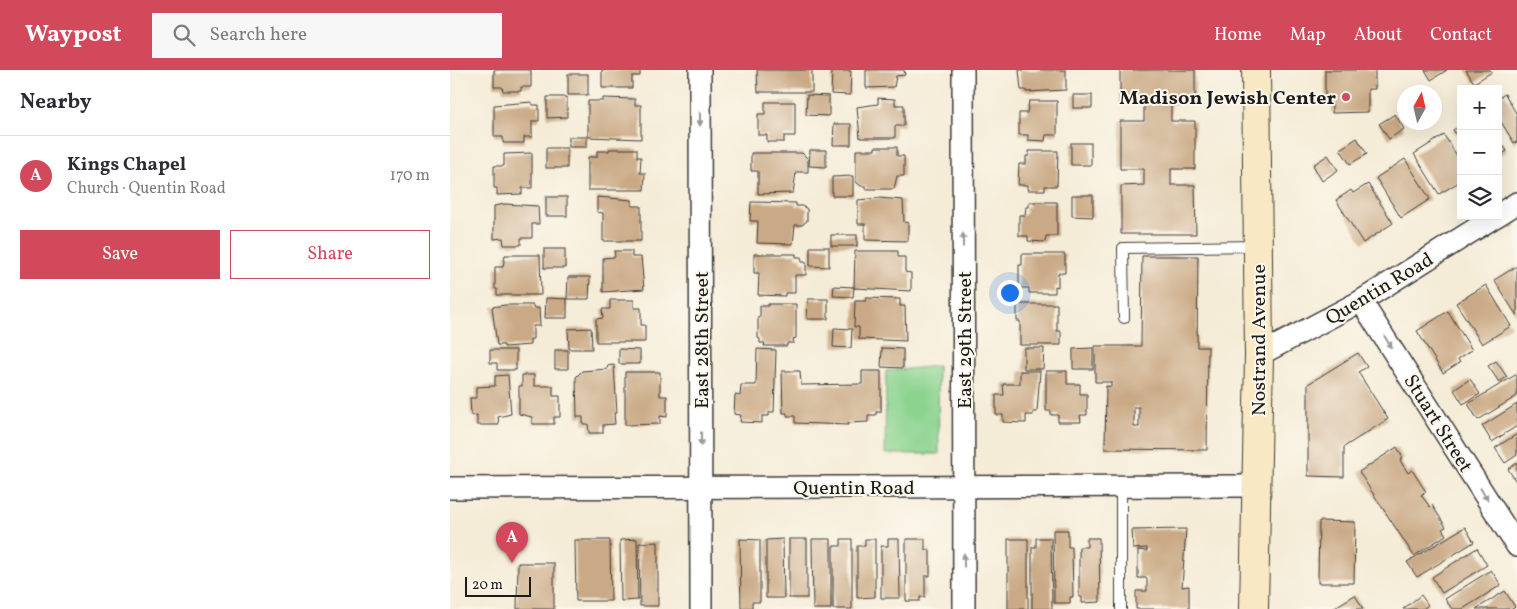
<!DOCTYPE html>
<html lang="en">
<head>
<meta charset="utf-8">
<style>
  body { margin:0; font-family:Vollkorn,serif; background:#f7f7f7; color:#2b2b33 }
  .controls { position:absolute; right:15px; top:15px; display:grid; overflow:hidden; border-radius:0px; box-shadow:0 5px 20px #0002 }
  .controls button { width:45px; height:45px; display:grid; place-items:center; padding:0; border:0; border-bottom:1px solid #e1e1e2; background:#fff; color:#2b2b33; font:25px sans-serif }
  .compass { position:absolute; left:947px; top:15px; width:45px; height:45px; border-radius:50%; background:#fff; box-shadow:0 5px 20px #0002; rotate:8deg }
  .scale { position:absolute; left:15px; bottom:12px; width:66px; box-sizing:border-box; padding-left:5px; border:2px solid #1c1c1c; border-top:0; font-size:14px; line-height:18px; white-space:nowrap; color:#1c1c1c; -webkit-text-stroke:4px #fbf7ec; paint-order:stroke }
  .you { position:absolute; left:559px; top:222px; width:18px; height:18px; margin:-12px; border:4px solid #fff; border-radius:50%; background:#1a73e8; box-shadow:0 0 0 8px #1a73e833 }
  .badge { display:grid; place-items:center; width:32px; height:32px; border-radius:50%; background:#d1495b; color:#fff; font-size:16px; font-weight:700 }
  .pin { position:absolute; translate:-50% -41px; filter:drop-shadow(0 1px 2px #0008) }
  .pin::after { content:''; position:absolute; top:26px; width:18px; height:15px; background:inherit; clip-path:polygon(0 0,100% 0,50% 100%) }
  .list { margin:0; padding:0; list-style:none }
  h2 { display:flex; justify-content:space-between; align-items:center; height:65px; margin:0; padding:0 20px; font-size:21px }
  h2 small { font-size:16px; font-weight:400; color:#7c7c81 }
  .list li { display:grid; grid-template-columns:32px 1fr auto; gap:15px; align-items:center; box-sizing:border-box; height:80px; padding:0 20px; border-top:1px solid #e1e1e2 }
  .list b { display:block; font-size:19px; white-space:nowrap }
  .list p { margin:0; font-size:16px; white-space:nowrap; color:#7c7c81 }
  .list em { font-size:16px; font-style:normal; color:#7c7c81 }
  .actions { display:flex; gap:10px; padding:15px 20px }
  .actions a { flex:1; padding:11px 0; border:1px solid #d1495b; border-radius:0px; text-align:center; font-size:18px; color:#d1495b }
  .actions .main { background:#d1495b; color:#fff }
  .icon { flex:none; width:28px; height:28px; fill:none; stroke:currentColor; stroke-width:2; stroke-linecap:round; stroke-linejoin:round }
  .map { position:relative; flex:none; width:1067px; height:539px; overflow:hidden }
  header { display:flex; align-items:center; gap:30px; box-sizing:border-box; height:70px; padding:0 25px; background:#d1495b; color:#fff }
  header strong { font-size:24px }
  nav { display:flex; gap:28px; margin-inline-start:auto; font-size:18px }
  .search { width:350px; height:45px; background:#f7f7f7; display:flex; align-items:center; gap:12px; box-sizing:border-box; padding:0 18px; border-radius:0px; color:#7c7c81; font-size:19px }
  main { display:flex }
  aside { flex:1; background:#fff }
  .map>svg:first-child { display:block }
  .green { fill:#8bd38f; stroke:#547856 }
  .building { fill:#caaa86; fill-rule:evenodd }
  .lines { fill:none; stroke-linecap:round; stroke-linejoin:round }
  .lane-casing { stroke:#3d3b38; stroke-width:12 }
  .street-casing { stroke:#3d3b38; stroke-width:24 }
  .secondary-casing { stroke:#3d3b38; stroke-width:30 }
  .lane { stroke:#fff; stroke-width:10 }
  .street { stroke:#fff; stroke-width:21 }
  .secondary { stroke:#f8e8c3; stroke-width:28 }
  .oneway { fill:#999 }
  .poi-dot { fill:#d1495b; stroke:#fbf7ec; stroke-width:2 }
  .labels { text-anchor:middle; stroke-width:4; stroke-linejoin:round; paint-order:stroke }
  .poi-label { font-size:20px; font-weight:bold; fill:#1c1c1c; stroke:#fbf7ec; text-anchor:end }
  .street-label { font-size:20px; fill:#1c1c1c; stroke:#fbf7ec }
</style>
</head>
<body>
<header>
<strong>Waypost</strong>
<div class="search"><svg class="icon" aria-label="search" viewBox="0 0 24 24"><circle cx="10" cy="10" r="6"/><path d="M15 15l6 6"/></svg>Search here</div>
<nav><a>Home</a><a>Map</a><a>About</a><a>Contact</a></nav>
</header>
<main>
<aside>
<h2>Nearby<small></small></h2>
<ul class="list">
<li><span class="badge">A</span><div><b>Kings Chapel</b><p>Church · Quentin Road</p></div><em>170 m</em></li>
</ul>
<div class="actions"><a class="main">Save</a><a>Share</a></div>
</aside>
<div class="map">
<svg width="1067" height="539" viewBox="0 0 1067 539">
  <rect width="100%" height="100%" fill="#fbf7ec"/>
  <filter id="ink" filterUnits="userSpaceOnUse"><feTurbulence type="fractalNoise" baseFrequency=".02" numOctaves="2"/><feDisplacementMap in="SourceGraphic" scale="10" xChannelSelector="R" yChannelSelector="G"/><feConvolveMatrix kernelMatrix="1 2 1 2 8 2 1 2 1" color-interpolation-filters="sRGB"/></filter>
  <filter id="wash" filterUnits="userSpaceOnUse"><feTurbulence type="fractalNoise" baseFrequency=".0096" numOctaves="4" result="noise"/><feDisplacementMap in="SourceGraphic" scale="20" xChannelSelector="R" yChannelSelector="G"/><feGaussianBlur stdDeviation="1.12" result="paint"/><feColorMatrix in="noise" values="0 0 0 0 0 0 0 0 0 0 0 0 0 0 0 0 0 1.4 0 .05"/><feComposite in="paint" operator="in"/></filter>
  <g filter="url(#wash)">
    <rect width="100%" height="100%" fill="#f5ecd7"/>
    <polygon class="green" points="488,296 489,384 435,384 436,301"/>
    <g id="blocks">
      <g class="building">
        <polygon points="44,0 81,0 81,17 71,17 71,21 53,21 52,17 44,17"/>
        <polygon points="152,0 190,0 190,6 182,6 182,18 152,18"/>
        <polygon points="307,0 362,0 362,22 308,22"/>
        <polygon points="416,0 454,0 455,5 446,6 444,17 416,18"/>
        <polygon points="569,0 616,0 616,20 576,22 576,20 571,20"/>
        <polygon points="670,0 745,0 745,34 721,34 721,51 745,51 745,99 721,99 721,115 745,115 746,164 671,164 671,116 694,115 694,99 670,99 670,51 694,51 694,34 670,34"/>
        <polygon points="875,0 925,0 925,19 918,19 918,42 882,43 882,34 875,34"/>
        <polygon points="975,0 997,0 981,10"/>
        <polygon points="1016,0 1040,0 1042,2 1024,13"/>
        <polygon points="382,1 401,1 400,25 381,24"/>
        <rect x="118" y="4" width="20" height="21"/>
        <polygon points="984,23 992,35 984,40"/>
        <polygon points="1055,24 1067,45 1067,72 1064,73 1048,47 1048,28"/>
        <polygon points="357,25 379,26 379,46 356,45"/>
        <rect x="623" y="25" width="19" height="13"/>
        <polygon points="97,27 117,27 117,47 97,48"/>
        <polygon points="153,28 185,29 185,35 191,35 191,69 138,67 138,31 153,31"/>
        <polygon points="428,28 445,29 445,35 454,35 454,56 445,56 445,68 410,68 407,37 428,34"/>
        <polygon points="579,31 607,31 607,65 596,65 595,71 578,70 578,65 569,65 569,43 577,43"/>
        <polygon points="82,32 82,35 89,35 89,51 82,51 82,67 74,67 74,73 53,73 53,67 44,67 44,35"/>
        <polygon points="315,32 345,32 345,66 334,66 334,72 317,72 317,65 308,65 308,44 315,44"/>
        <polygon points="945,44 954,59 939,69 929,54"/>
        <polygon points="384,54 401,54 401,75 383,75"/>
        <polygon points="1011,55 1011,72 1003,60"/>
        <polygon points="994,65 1011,92 1011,111 989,124 964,84"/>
        <rect x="119" y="67" width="18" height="10"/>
        <polygon points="1048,67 1057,81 1048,87"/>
        <polygon points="907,68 917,84 900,94 890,79"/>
        <rect x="621" y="73" width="20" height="22"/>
        <polygon points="425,77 447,77 447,86 454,86 454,106 447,106 444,119 416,119 416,116 411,116 406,112 406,80 425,80"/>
        <rect x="96" y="78" width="21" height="20"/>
        <polygon points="159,79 187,79 187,87 191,87 190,103 195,103 194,120 138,120 138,87 147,87 147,81 159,81"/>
        <polygon points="360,80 376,80 376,97 359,96"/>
        <polygon points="579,81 608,81 607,116 595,116 595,120 578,120 578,115 568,115 569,94 576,94 576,86 579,86"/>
        <polygon points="82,83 82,118 72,118 72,124 47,125 47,118 44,118 44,96 54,96 54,84"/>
        <polygon points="301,83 352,83 358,89 358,102 346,102 343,123 308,124 308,101 301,101"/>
        <polygon points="878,85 888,100 872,111 863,95"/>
        <polygon points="955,89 980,129 951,148 926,108"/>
        <polygon points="403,106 403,126 382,126 382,107"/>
        <polygon points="918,114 943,153 913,173 886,130 901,120 903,123"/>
        <polygon points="622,125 643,125 643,147 622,146"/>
        <rect x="96" y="127" width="21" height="19"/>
        <polygon points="147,127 182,130 182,136 191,136 191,171 153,171 153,143 147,142"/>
        <polygon points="429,128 453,130 454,152 458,153 458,171 415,170 415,154 408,154 408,130"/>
        <polygon points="301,132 346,133 346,136 352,136 357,139 357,151 352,155 345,155 343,174 307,173 308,151 300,151"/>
        <polygon points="579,132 607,132 607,166 596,166 595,172 578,171 578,166 569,166 569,145 575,145 576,137 579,137"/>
        <polygon points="55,134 88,136 89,154 82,154 82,168 71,168 71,175 54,175 53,168 44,169 44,136"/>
        <rect x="381" y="165" width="26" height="11"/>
        <polygon points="360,177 379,177 379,197 360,196"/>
        <rect x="94" y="179" width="21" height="19"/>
        <polygon points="164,181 182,181 182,187 191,187 194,219 153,222 153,188 165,187"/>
        <polygon points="405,181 448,181 448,187 455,187 455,202 461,203 461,221 404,218"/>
        <polygon points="304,184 346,184 346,187 351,187 352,192 356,192 356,205 345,205 345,223 335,223 335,226 308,225 309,203 304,203"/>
        <polygon points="572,184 615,184 615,203 608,203 608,217 605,216 605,223 579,223 579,218 569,218 569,195 572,195"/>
        <polygon points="55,185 90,185 91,225 47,225 47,219 45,219 45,197 53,197"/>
        <path d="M692,186H748L747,277H758L757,380L655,379L656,316L661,317V312H645V276H691ZM684,337H689V357H684Z"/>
        <polygon points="1067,196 1067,246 1044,210"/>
        <polygon points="118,207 140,207 139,229 117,229 117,248 95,248 96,228 117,229"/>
        <polygon points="1036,215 1061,256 1032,274 1006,233"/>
        <polygon points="384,216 404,217 403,227 383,226"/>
        <polygon points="416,228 450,229 450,236 455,236 456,271 409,269 409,257 404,257 405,231 416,231"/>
        <polygon points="358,229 378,229 378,249 357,249"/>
        <polygon points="160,230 184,230 184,238 191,238 191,255 195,255 195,272 146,272 146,249 153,248 152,239 160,239"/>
        <polygon points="318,234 346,234 346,268 343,269 344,273 337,273 337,276 314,276 315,273 310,273 310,269 308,268 308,247 310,247 310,236 318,236"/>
        <polygon points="567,234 607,234 607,261 611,261 611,275 570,275 570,251 567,251"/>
        <polygon points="55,235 83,235 83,238 89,238 90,256 83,256 83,269 80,269 80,275 54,277 54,275 47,275 42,237"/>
        <polygon points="998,241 1022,280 1008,289 1010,292 993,303 967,261"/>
        <polygon points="141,258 142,279 119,279 118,259"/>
        <polygon points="384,258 402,259 401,278 383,277"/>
        <polygon points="432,278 453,279 453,298 431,297"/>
        <polygon points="574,278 594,278 593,299 574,299"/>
        <polygon points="643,278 643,299 623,299 623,279"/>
        <polygon points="169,279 190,280 190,294 169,294"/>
        <polygon points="307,279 326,280 324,342 319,342 319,346 312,346 312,353 290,352 291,345 284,344 285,325 290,326 291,315 306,315"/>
        <polygon points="40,280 66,280 66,300 47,300 47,293 40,293"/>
        <rect x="105" y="280" width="13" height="19"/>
        <polygon points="908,283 917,297 908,302 938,349 894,377 894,407 858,406 858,314"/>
        <polygon points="1046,291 1057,307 1049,312 1038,296"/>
        <polygon points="164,295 167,343 164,343 165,354 153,355 153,363 139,363 138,354 133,354 133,347 127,347 126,307 132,301 158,299 157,296"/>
        <polygon points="332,301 350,301 351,315 412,314 412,301 431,301 431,342 426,342 426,345 418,345 418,352 398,353 398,355 345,353 345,346 337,346 337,343 333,343"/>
        <polygon points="570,301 590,301 587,342 583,342 583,345 576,345 576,353 553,352 553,345 546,345 546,325 554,325 553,314 570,314"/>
        <polygon points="596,301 617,301 617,314 630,314 630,324 637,324 637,345 630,345 631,352 608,352 608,345 601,345 601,341 596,341"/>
        <polygon points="175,302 210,302 210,326 217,326 217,347 210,346 210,354 175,355"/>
        <polygon points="1067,304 1067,326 1028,350 1018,334"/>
        <polygon points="58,305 61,344 48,347 49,355 27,355 27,345 21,346 20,328 26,328 26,317 45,316 45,306"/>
        <polygon points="72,305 84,305 84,316 103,316 103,326 110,326 110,347 104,347 104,354 82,354 82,347 69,344 69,316 72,316"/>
        <polygon points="1020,309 1030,324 1013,334 1004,320"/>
        <polygon points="1067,334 1067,356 1042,372 1032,356"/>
        <polygon points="1067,364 1067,385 1055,393 1045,378"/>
        <polygon points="947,377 953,388 950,390 954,397 958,403 962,400 976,422 971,425 980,437 982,435 996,457 992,459 996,465 964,486 909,402"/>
        <polygon points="1067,393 1067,413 1058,399"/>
        <polygon points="869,451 905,452 904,513 868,513"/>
        <polygon points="1015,457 1024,472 967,507 957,492"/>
        <polygon points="736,459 732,517 739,516 739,539 686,539 686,521 697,521 697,508 688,508 688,480 697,481 697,478 683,479 682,460"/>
        <polygon points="603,460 618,460 618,477 622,477 623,527 620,527 620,533 604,533"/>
        <polygon points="586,468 601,468 602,539 582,539 582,477 586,477"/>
        <polygon points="637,468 649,468 650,532 632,533 632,527 629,527 629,477 637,477"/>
        <polygon points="187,469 188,530 171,531 170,470"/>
        <polygon points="290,469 310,470 310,532 302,532 302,538 291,538"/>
        <polygon points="333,469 334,528 316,528 316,470"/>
        <rect x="339" y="469" width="18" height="59"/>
        <polygon points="362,469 381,469 381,539 363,539"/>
        <polygon points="391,469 402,469 402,539 383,539 383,476 391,476"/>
        <polygon points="415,469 425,469 425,527 407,528 407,476 415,476"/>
        <polygon points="438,469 449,469 450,528 431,528 431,476 438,476"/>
        <polygon points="456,469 475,469 475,480 480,480 480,506 475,506 475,527 470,527 470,531 456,531"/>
        <rect x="558" y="469" width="20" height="70"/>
        <polygon points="125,470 160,470 161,531 126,531"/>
        <polygon points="208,472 208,536 190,536 189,473"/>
        <polygon points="1027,478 1037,495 992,523 982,507"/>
        <polygon points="68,493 104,493 104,539 67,539"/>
        <polygon points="1041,500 1051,515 1013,539 1002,539 995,529"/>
        <polygon points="1055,521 1065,537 1062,539 1026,539"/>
        <polygon points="905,525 913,539 882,539"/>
        <polygon points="971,525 978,535 973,539 953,539"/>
      </g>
    </g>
  </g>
  <g filter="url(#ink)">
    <use href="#blocks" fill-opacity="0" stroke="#3d3b38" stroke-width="1"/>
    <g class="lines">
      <defs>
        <g id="lane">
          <polyline points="674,248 673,178 807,176"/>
          <polyline points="671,539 671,416"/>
        </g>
        <g id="street">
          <polyline points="250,0 251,539"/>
          <polyline points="513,0 514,539"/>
          <polyline points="1048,145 1067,133"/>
          <polyline points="911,231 1067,476"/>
          <polyline points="809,285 911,231 1046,146"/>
          <polyline points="0,418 807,416"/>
        </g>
        <polyline id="secondary" points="804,539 809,285 806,0"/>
      </defs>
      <use href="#lane" class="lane-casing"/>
      <use href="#street" class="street-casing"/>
      <use href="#secondary" class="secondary-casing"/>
      <use href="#lane" class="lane"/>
      <use href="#street" class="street"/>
      <use href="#secondary" class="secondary"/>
    </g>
    <defs><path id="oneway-solid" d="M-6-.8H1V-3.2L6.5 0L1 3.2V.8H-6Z" transform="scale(1.25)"/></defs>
    <g class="oneway">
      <use href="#oneway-solid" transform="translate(250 49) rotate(90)"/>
      <use href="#oneway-solid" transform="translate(513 170) rotate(-90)"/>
      <use href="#oneway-solid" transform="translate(938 272) rotate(58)"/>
      <use href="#oneway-solid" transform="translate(251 369) rotate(90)"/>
      <use href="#oneway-solid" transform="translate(1034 424) rotate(58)"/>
      <use href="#oneway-solid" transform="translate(514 490) rotate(-90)"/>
    </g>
  </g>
  <circle class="poi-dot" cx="896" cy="27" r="5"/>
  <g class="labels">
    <g class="poi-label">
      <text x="886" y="34">Madison Jewish Center</text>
    </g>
    <g class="street-label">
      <text transform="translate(929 218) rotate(-31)" y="7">Quentin Road</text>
      <text transform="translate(251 270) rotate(-90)" y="7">East 28th Street</text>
      <text transform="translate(514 270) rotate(-90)" y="7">East 29th Street</text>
      <text transform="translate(808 270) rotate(-90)" y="7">Nostrand Avenue</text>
      <text transform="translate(989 353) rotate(58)" y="7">Stuart Street</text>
      <text x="404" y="424">Quentin Road</text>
    </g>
  </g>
</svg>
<div class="controls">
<button>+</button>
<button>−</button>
<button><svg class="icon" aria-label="layers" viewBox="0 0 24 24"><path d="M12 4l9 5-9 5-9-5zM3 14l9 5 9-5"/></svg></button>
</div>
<svg class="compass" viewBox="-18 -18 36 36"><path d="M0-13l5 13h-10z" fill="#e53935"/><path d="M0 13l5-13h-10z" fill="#7c7c81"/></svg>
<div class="scale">20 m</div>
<div class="you"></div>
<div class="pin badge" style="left:62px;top:493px">A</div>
</div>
</main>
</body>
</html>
